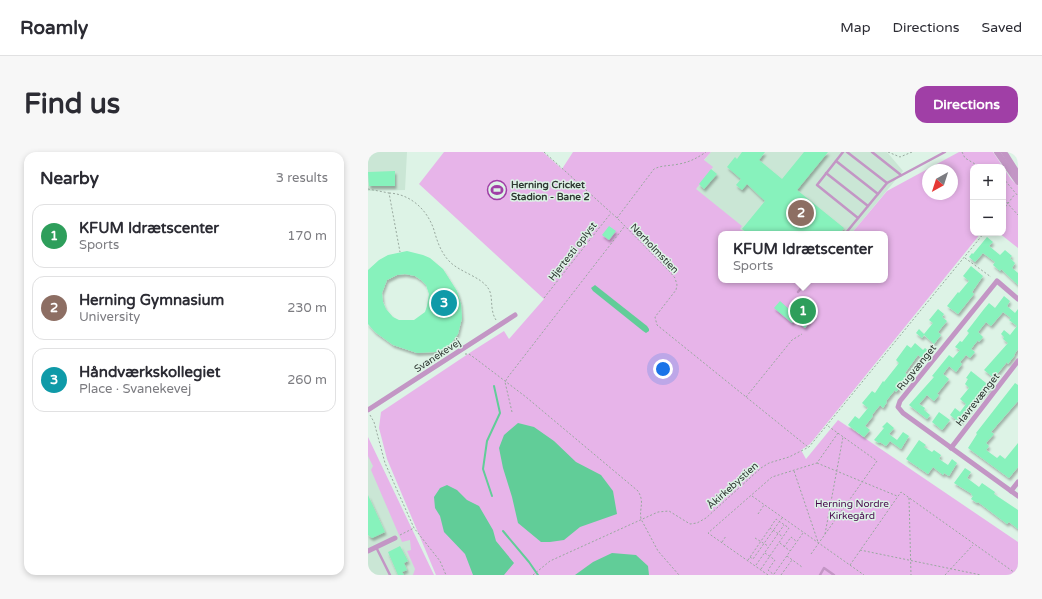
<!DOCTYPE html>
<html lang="en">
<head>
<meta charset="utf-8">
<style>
  body { margin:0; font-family:"Varela Round",sans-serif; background:#f7f7f7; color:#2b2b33 }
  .controls { position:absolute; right:12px; top:12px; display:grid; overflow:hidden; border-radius:8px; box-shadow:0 2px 6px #0003 }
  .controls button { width:36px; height:36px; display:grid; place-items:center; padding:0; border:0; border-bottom:1px solid #e1e1e2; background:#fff; color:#2b2b33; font:20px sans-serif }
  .compass { position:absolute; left:554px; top:12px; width:36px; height:36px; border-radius:50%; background:#fff; box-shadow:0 2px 6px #0003; rotate:219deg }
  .you { position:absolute; left:295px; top:217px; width:14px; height:14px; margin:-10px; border:3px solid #fff; border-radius:50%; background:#1a73e8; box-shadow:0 0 0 6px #1a73e833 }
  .badge { display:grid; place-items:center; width:26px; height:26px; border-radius:50%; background:#a03fa6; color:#fff; font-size:13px; font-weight:700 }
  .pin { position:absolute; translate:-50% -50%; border:2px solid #fff; box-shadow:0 1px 4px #0006 }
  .popup { position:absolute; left:350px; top:79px; width:170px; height:52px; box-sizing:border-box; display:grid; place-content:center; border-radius:8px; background:#fff; filter:drop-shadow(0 1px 3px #0005); font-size:13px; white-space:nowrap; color:#7c7c81 }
  .popup b { font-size:15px; color:#2b2b33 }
  .popup::after { content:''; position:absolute; left:50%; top:100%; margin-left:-8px; border:8px solid transparent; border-top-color:#fff }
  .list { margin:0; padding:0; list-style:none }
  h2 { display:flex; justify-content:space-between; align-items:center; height:52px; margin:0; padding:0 16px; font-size:17px }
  h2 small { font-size:13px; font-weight:400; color:#7c7c81 }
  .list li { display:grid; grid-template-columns:26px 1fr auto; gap:12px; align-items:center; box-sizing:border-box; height:64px; margin:0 8px 8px; padding:0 8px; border:1px solid #e1e1e2; border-radius:12px }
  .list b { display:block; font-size:15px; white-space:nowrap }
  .list p { margin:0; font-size:13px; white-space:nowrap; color:#7c7c81 }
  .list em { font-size:13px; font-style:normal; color:#7c7c81 }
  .map { position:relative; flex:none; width:650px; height:423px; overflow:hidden; border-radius:12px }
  header { display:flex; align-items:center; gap:24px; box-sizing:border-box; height:56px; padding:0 20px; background:#fff; border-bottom:1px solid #e1e1e2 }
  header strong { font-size:19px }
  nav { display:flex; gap:22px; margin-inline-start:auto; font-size:14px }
  .intro { display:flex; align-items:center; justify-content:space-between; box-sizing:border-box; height:96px; padding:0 24px }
  h1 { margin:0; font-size:28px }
  .button { padding:10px 18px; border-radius:12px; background:#a03fa6; color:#fff; font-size:14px; font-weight:700 }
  main { display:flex; gap:24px; padding:0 24px }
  aside { flex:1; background:#fff; border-radius:12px; box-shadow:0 2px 6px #0003 }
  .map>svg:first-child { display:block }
  .built { fill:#cae6d5 }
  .green { fill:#e7b4e9; fill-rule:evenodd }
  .water { fill:#61cd98 }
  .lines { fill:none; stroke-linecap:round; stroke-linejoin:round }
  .stream { stroke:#61cd98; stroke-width:2 }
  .building { fill:#87f2bc; fill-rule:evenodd; filter:url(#shadow) }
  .path { stroke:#98a89e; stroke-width:1; stroke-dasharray:2 2; stroke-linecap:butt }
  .service { stroke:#c396c5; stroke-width:2.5 }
  .minor { stroke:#c396c5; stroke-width:5 }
  .tertiary { stroke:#c396c5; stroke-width:6 }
  .labels { text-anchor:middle; stroke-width:3; stroke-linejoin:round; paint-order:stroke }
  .poi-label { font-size:10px; font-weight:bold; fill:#303833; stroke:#ddf3e6; text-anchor:start }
  .street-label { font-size:10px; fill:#303833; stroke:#ddf3e6 }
  .park-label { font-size:10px; fill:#46054b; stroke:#ddf3e6 }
</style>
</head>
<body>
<header>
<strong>Roamly</strong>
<nav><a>Map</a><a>Directions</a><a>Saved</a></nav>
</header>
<div class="intro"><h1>Find us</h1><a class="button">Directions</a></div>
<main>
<aside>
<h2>Nearby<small>3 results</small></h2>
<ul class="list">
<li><span class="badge" style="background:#2e9e5b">1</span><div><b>KFUM Idrætscenter</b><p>Sports</p></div><em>170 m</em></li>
<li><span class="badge" style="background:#8d6e63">2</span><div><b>Herning Gymnasium</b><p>University</p></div><em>230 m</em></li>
<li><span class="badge" style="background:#0f9aa8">3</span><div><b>Håndværkskollegiet</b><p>Place · Svanekevej</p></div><em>260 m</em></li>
</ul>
</aside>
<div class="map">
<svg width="650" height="423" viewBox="0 0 650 423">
  <defs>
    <filter id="shadow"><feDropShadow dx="1.5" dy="3" stdDeviation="1" flood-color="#0004"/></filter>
  </defs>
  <rect width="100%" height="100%" fill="#ddf3e6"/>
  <g class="built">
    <polygon points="0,0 39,0 37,38 0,39"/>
    <polygon points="343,0 519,0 535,19 483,82 368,82 312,37"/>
    <polygon points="0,286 61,423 0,423"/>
  </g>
  <g class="green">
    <path d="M76,0H175L194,17L205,0H343L336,8L345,15L328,37L374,74L372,77L379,82H353V128H425L437,138L445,128H517V82H483L519,39L591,0H625L643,27L650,34V96L631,81H635V15H605V81H613L442,292L433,298L438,307L470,268L650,390V423H68L19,307L11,276L13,260L106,198L136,179L141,187L176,147L51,32ZM560,18H584V42H560Z"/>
    <polygon points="0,285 66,423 45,423 47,417 39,399 43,398 42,388 34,390 3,318 5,314 0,304"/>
  </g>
  <g class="water">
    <polygon points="227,133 279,174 281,177 281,179 278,181 275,179 225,139 223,136"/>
    <polygon points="150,271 166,275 186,289 208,310 233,323 245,339 249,362 212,375 196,388 182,390 173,390 150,371 144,345 135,316 131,296 136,283"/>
    <polygon points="79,333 89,338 99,348 111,354 125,378 128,389 146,411 136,423 105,423 97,402 76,380 72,364 67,356 66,345 72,336"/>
    <polygon points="244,401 268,403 280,414 281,423 207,423 225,410"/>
  </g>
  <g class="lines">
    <g class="stream">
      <polyline points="124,344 115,317 119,289 132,261 126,234"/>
      <polyline points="135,379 161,410 170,423"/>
    </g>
  </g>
  <g class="building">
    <polygon points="374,0 397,0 391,8 414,27 436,0 460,0 429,38 476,76 472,82 381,82 374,77 397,49 379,32 374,38 368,33 373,27 359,15 367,5 369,7"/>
    <polygon points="343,17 349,22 336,37 331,32"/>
    <polygon points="27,19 27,34 1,34 0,20"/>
    <polygon points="241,74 248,79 241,88 234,83"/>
    <polygon points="619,85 625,90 621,94 632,103 637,98 644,104 642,106 647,111 644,116 650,121 650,133 633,117 632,119 625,113 627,110 615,101 607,110 601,105 604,101 605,102"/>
    <path d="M39,99L55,103L62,106L75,117L89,139L93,152L94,166L90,182L81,194L67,200L49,201L25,193L7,180L0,172V118L11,108L20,103ZM37,122L47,124L53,128L58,133L61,142L59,154L57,160L46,168H31L25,165L18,157L15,150L14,141L19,128L29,123Z"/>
    <polygon points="603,114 615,124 604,140 606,142 590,162 579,154 590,140 591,141 601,129 595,124"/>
    <polygon points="636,144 642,149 639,154 647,161 650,157 650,197 646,203 647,203 640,212 639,210 626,226 616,218 640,191 635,187 636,185 633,182 636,178 642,183 649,174 641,168 643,166 635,160 623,174 618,170 610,180 615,185 611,190 610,188 603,197 607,200 602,206 598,203 592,210 594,212 588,220 581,214 575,222 581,227 569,242 571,243 566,249 559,243 551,252 557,256 556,258 562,263 559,267 541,253 566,225 564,224 581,203 585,206 592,198 587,195 592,189 594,190 601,181 599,179 616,157 621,151 627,156"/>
    <polygon points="412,149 423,159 431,150 447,163 437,176 427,168 424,171 406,156"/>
    <polygon points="570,157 576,162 574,165 579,169 570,180 573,183 566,192 556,183 554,186 548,181 551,177 556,182 565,171 561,168"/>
    <polygon points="547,191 555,198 557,196 561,199 554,206 550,203 537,221 541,224 539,227 528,240 527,238 518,249 519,250 515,256 512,253 504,263 505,264 497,274 502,278 496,285 480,273 487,264 491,267 500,256 494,251 504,239 507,241 515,229 516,230 531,211 528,208 539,193 543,196"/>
    <polygon points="603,219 623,235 610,247 592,271 582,263 587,256 592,260 598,252 592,247 601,236 597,232 600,227 598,226"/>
    <polygon points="647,231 650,233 650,249 623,280 626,282 618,291 621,294 618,298 629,306 632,303 637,307 650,291 650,315 641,326 600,296 609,282 608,281"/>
    <polygon points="571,260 582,268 574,278 564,270"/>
    <polygon points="519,270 526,276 521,282 529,288 535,280 541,284 533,297 522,289 518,294 512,290 511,291 506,288 516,276 514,275"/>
    <polygon points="551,288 558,293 556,295 564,300 566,298 573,303 571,307 580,313 584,307 589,311 581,324 576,321 575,323 565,315 560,322 538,307"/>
    <polygon points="597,316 603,320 599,326 611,335 614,331 627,340 626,342 650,358 650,377 641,370 639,372 610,350 609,351 603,347 605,344 603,343 604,342 586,331"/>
    <polygon points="0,343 17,380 4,386 0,383"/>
    <polygon points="32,394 40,409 36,411 39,418 34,420 36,423 30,423 20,400"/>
  </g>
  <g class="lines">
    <g class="path">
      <polyline points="176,0 249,66 302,120 307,126 309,133 308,138 287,165 289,173 440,295"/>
      <polyline points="520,0 532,5 544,0"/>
      <polyline points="594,0 597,6 612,15"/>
      <polyline points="609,13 619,13 624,15"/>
      <polyline points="635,26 650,44"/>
      <polyline points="0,37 21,41 32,100"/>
      <path d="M21,41C42,42 59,57 66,78C69,89 73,101 82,110C92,120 113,125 120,136C126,144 121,157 128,168"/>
      <polyline points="635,43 640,52 650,63"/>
      <polyline points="635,58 647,42"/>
      <path d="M249,66L286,17C294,13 302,14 311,12C322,10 329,6 338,0"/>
      <polyline points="597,106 623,125"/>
      <polyline points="176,146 243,61"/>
      <path d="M97,202H101L108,207L158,245L270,339C277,351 271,355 273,367L290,399L311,423"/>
      <polyline points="378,245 424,188 434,182"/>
      <polyline points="144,260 137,230 140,225 256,75"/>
      <polyline points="2,263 6,270 17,311 46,376 72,409 78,423"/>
      <polyline points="449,311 529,344"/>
      <polyline points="426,319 450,390"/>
      <polyline points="384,344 496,423"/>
      <polyline points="541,346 543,423"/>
      <polyline points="390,362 396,353"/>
      <polyline points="457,382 475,285"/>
      <polyline points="32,383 46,376"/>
      <polyline points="387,386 400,394"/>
      <polyline points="354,390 358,384"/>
      <polyline points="412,391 422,399"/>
      <polyline points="416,395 423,385 428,389"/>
      <polyline points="492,398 613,423"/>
      <polyline points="397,401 407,408 400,418 406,423"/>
      <polyline points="443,402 509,309 460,274"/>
      <polyline points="419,404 434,415"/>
      <polyline points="382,405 385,407 414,366"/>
      <polyline points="380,408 402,376"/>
      <polyline points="388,413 416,373"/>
      <polyline points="482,413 533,340 650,423"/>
      <polyline points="393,417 421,376 408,367 402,376 415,385"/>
      <polyline points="406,422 435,381"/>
      <polyline points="165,423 182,409 290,360 301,359 322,372 329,371 338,366 393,316 401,311 421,305 441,295 616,81"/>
      <polyline points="400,423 340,381 404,325 449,311 470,281"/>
      <polyline points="413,423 424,408"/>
      <polyline points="577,423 605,393"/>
    </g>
    <g class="service">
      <polyline points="475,0 449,33 490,66"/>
      <polyline points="479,0 519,31"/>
      <polyline points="504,0 533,23"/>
      <polyline points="468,9 510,42"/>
      <polyline points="458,21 500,54"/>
      <polyline points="477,82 519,31 577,0"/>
      <polyline points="430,140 440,128"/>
      <polyline points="8,395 22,423"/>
      <polyline points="452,423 456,416 466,423"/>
    </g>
    <g class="minor">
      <polyline points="650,147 629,129 532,249 530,255 535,261 650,344"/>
      <polyline points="0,258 147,163"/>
      <polyline points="583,296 650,209"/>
      <polyline points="643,339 650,330"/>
      <polyline points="0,399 27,386"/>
    </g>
    <g class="tertiary">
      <polyline points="629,0 650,30"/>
      <polyline points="636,0 650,22"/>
    </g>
  </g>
  <defs>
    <symbol id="stadium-ring" viewBox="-11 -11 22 22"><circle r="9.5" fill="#ddf3e6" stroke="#a03fa6" stroke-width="1.5"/><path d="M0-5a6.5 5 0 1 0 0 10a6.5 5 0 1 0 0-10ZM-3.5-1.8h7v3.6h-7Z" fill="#a03fa6"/></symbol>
  </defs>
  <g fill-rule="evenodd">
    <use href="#stadium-ring" x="118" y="27" width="22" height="22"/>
  </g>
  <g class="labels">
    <g class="poi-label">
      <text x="143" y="36">Herning Cricket<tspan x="143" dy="12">Stadion - Bane 2</tspan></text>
    </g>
    <g class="street-label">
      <text transform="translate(287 96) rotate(46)" y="4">Nørholmstien</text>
      <text transform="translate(204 99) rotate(-52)" y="4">Hjertesti oplyst</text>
      <text transform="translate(69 203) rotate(-33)" y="4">Svanekevej</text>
      <text transform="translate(548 215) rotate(-51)" y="4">Rugvænget</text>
      <text transform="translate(609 247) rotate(-52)" y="4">Havrevænget</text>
      <text transform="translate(364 333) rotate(-42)" y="4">Åkirkebystien</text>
    </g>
    <g class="park-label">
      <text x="484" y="355">Herning Nordre<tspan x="484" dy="12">Kirkegård</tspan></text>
    </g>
  </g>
</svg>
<div class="controls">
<button>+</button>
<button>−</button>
</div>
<svg class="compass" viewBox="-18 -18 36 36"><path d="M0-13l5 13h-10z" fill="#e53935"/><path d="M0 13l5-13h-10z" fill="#7c7c81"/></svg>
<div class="you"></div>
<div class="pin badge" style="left:435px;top:159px;background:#2e9e5b">1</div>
<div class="popup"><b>KFUM Idrætscenter</b>Sports</div>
<div class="pin badge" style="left:433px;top:61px;background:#8d6e63">2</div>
<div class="pin badge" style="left:76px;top:151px;background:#0f9aa8">3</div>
</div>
</main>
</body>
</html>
